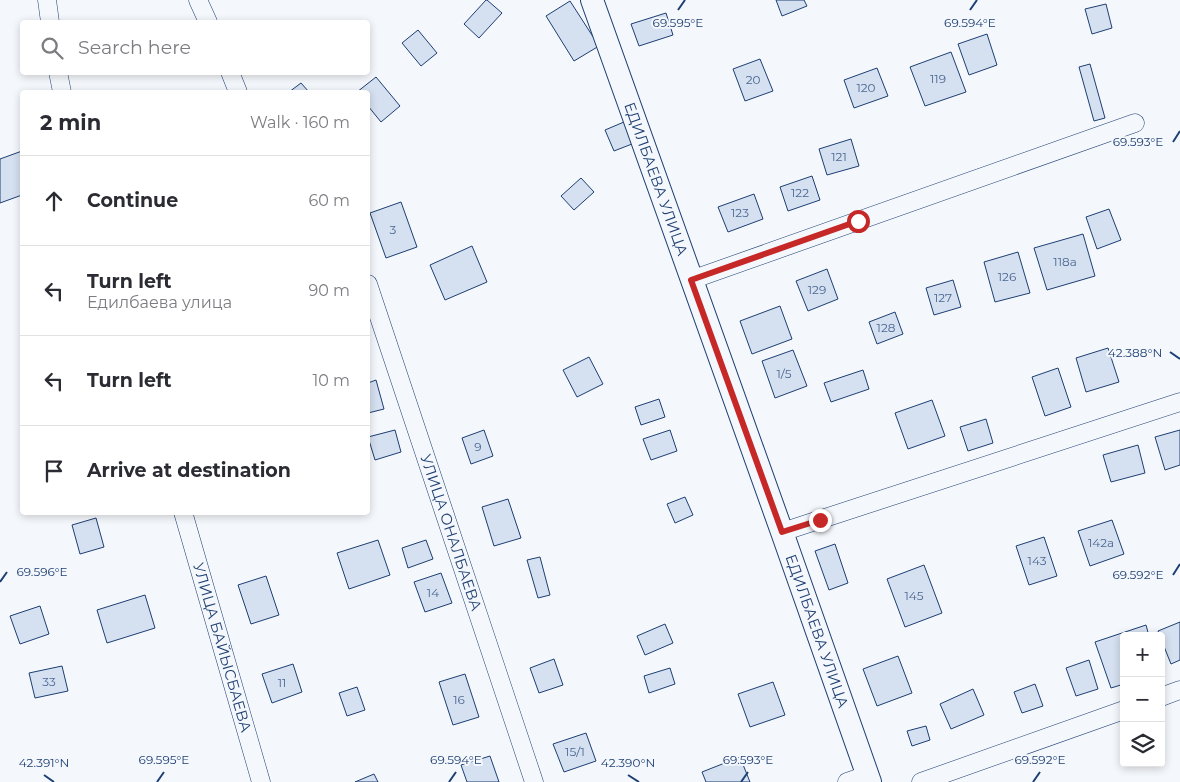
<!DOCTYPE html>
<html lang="en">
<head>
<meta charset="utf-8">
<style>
  body { margin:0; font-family:Montserrat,sans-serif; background:#f2f2f3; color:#2b2b33 }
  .controls { position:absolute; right:15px; bottom:15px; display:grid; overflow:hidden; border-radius:5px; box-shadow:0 2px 8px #0003 }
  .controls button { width:45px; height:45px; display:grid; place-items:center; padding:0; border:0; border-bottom:1px solid #e1e1e2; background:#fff; color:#2b2b33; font:25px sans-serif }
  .stop { position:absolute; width:15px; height:15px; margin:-11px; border:4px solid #c62828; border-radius:50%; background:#fff }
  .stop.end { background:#c62828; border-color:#fff; box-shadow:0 1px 5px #0008 }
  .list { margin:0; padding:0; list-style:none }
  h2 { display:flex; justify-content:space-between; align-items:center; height:65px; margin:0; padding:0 20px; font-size:21px }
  h2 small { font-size:16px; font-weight:400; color:#7c7c81 }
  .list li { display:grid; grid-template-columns:32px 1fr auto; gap:15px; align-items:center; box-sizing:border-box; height:90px; padding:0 20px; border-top:1px solid #e1e1e2 }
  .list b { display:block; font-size:19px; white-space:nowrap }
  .list p { margin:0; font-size:16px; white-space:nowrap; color:#7c7c81 }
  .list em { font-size:16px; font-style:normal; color:#7c7c81 }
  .icon { flex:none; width:28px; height:28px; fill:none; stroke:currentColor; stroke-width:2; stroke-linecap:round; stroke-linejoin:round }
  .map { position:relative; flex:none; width:1180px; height:782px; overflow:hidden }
  .search { position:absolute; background:#fff; box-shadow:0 2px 8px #0003; left:20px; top:20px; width:350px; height:55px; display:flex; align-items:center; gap:12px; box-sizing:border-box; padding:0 18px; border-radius:5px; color:#7c7c81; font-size:19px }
  .panel { position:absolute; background:#fff; box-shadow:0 2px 8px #0003; left:20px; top:90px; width:350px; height:425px; border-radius:5px }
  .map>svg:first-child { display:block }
  .building { fill:#d5e0f0; stroke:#1d3f73 }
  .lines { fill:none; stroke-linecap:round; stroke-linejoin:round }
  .minor-casing { stroke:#1d3f73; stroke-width:19 }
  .tertiary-casing { stroke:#1d3f73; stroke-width:24 }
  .minor { stroke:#f4f7fb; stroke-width:18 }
  .tertiary { stroke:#f4f7fb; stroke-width:22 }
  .route { stroke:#c62828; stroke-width:6 }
  .ticks { fill:none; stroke:#1d3f73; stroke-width:2 }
  .labels { text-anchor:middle; stroke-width:4; stroke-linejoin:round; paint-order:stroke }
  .number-label { font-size:12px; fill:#4b6792 }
  .street-label { font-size:15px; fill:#1d3f73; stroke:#f4f7fb }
  .ticks-label { font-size:12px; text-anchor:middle; fill:#1d3f73; stroke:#f4f7fb; stroke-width:4; stroke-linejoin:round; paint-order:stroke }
</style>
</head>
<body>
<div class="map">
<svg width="1180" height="782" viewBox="0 0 1180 782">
  <rect width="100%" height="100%" fill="#f4f7fb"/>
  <g class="building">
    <polygon points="486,0 487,0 502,13 479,38 464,24"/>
    <polygon points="776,0 804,0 807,6 782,16"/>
    <polygon points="570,1 599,46 574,61 546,16"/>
    <polygon points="1106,4 1112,28 1092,34 1085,9"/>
    <polygon points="666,13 673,35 639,46 631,24"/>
    <polygon points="418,30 437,53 421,66 402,43"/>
    <polygon points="987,34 997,65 969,75 958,44"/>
    <polygon points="951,52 966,92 925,106 910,67"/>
    <polygon points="760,59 773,91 745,101 733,69"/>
    <polygon points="1090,64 1105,118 1094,121 1079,67"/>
    <polygon points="877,68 888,96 854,108 844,80"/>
    <polygon points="376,77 400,106 381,122 368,106 368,92 357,92"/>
    <polygon points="301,83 309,92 289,92"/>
    <polygon points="624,122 632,144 614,151 605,130"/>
    <polygon points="851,139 859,166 827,175 819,149"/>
    <polygon points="22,151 22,195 0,203 0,159"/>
    <polygon points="812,176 820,200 788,211 780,187"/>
    <polygon points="581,178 594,192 574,210 561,196"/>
    <polygon points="754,194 763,219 728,232 718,207"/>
    <polygon points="401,202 417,247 386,258 370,213"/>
    <polygon points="1109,209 1121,240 1097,249 1086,217"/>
    <polygon points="1083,234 1095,276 1047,290 1034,248"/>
    <polygon points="472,246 487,282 445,300 430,265"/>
    <polygon points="1018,252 1030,293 995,302 984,262"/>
    <polygon points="827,269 838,299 808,311 796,281"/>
    <polygon points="953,280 961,307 934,315 926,288"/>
    <polygon points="780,306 792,339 752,354 740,321"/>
    <polygon points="895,312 903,334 877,344 869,322"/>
    <polygon points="1108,348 1119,382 1086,392 1076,358"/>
    <polygon points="793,350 807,386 775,398 762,361"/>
    <polygon points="589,357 603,384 577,397 563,370"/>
    <polygon points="1058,368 1071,407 1045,416 1032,377"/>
    <polygon points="863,370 869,389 831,402 824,383"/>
    <polygon points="376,380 384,409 368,413 368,383"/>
    <polygon points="659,399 665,417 641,425 635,407"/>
    <polygon points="932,400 945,436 908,449 895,413"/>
    <polygon points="986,419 993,443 968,451 960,427"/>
    <polygon points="395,430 401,452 375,460 368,437"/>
    <polygon points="484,430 493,456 471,464 462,438"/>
    <polygon points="670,430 677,451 651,460 643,439"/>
    <polygon points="1180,430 1180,465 1165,470 1155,437"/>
    <polygon points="1138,445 1145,473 1111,482 1103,455"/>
    <polygon points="685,497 693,515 675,523 667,504"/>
    <polygon points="508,499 521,538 494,546 482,507"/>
    <polygon points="96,518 104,547 80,554 72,525"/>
    <polygon points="1112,520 1124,554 1090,566 1078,531"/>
    <polygon points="1044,537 1057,576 1029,585 1016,546"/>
    <polygon points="378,540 390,575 349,589 337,553"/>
    <polygon points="426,540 433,559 408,568 402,548"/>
    <polygon points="835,544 848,583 829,590 815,551"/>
    <polygon points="540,557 550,595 538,598 527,560"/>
    <polygon points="924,565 942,613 905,627 887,579"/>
    <polygon points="441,573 452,603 425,612 414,582"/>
    <polygon points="266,576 279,615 251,624 238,585"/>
    <polygon points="145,595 155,628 107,643 97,610"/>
    <polygon points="40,606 49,634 20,644 10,616"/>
    <polygon points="1180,622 1180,660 1171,664 1161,639 1161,636 1160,636 1158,631"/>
    <polygon points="665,624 673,643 645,655 637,636"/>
    <polygon points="1146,625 1149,636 1124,636 1124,684 1111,688 1095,642"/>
    <polygon points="898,656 912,693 877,706 863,669"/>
    <polygon points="554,659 563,685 539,693 530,668"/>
    <polygon points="1089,660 1098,689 1076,696 1066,668"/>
    <polygon points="293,664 302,692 272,703 262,674"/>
    <polygon points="62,666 68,691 35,698 29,673"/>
    <polygon points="670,668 675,684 649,693 644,676"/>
    <polygon points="465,674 479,717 453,725 439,682"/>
    <polygon points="773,682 785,715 750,727 738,694"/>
    <polygon points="1035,684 1043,706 1022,713 1014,692"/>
    <polygon points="357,687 365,710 347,716 339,693"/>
    <polygon points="973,689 984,715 951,729 940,704"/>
    <polygon points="926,726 930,740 912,746 907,731"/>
    <polygon points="586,733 596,761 564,772 553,744"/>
    <polygon points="490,756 499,782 467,782 461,765"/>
    <polygon points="740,757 750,782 706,782 702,772"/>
    <polygon points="374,774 378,782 355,782"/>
  </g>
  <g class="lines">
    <defs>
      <g id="minor">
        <polyline points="47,0 50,22"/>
        <polyline points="198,0 208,22"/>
        <polyline points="58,72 62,92"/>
        <polyline points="230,72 238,92"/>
        <polyline points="691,280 1135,123"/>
        <path id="s1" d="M368,284L534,782"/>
        <path id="s2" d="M183,512L261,782"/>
        <polyline points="782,532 1180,402"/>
        <polyline points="1161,697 1180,690"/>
        <polyline points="847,782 867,775"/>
        <polyline points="921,782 1124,710"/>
      </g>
      <g id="tertiary">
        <path id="s3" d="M592,0L782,532L870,782"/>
      </g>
    </defs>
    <use href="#minor" class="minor-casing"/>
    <use href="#tertiary" class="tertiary-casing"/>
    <use href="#minor" class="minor"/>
    <use href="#tertiary" class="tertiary"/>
  </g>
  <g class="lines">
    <polyline class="route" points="820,520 782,532 691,280 858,221"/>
  </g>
  <path class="ticks" d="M678,10L685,0M970,10L977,0M1173,142L1180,131M1170,352L1180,359M1173,575L1180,564M0,582L7,572M44,775L54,782M628,775L639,782M157,782L164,772M449,782L456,772M741,782L748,772M1033,782L1040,772"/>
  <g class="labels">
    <g class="number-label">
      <text x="938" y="83">119</text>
      <text x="753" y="84">20</text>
      <text x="866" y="92">120</text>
      <text x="839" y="161">121</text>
      <text x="800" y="197">122</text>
      <text x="740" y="217">123</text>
      <text x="393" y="234">3</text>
      <text x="1065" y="266">118а</text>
      <text x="1007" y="281">126</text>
      <text x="817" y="294">129</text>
      <text x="943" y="302">127</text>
      <text x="886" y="332">128</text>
      <text x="784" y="378">1/5</text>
      <text x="478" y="451">9</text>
      <text x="1101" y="547">142а</text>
      <text x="1037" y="565">143</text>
      <text x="433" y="597">14</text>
      <text x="914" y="600">145</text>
      <text x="49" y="686">33</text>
      <text x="282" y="687">11</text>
      <text x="459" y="704">16</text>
      <text x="575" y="756">15/1</text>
    </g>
    <g class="street-label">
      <text dy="5" stroke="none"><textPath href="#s3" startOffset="190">ЕДИЛБАЕВА УЛИЦА</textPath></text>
      <text dy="5" stroke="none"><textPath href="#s1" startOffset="262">УЛИЦА ОНАЛБАЕВА</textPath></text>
      <text dy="5" stroke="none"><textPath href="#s3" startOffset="670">ЕДИЛБАЕВА УЛИЦА</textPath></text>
      <text dy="5" stroke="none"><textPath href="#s2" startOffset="141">УЛИЦА БАЙЫСБАЕВА</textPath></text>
    </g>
  </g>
  <g class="ticks-label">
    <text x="678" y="27">69.595°E</text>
    <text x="970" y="27">69.594°E</text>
    <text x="1138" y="146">69.593°E</text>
    <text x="1135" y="357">42.388°N</text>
    <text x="42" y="576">69.596°E</text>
    <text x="1138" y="579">69.592°E</text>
    <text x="164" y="764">69.595°E</text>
    <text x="456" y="764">69.594°E</text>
    <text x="748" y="764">69.593°E</text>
    <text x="1040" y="764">69.592°E</text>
    <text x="44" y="767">42.391°N</text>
    <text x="628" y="767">42.390°N</text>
  </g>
</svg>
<div class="controls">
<button>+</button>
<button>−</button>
<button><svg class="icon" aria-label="layers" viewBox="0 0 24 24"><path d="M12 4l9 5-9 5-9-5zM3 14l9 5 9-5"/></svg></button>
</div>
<div class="stop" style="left:858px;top:221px"></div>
<div class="stop end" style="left:820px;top:520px"></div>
<div class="search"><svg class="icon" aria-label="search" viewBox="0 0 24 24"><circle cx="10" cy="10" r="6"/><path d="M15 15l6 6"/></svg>Search here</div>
<section class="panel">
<h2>2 min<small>Walk · 160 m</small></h2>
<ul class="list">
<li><svg class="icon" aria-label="ahead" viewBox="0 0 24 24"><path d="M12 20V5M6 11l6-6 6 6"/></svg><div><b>Continue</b></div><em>60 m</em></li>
<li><svg class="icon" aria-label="left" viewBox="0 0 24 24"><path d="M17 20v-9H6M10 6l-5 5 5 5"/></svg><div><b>Turn left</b><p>Едилбаева улица</p></div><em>90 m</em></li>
<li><svg class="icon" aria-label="left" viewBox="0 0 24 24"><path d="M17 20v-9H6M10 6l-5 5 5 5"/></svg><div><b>Turn left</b></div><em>10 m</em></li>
<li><svg class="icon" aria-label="arrive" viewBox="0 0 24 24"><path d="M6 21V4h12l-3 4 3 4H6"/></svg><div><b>Arrive at destination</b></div></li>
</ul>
</section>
</div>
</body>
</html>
